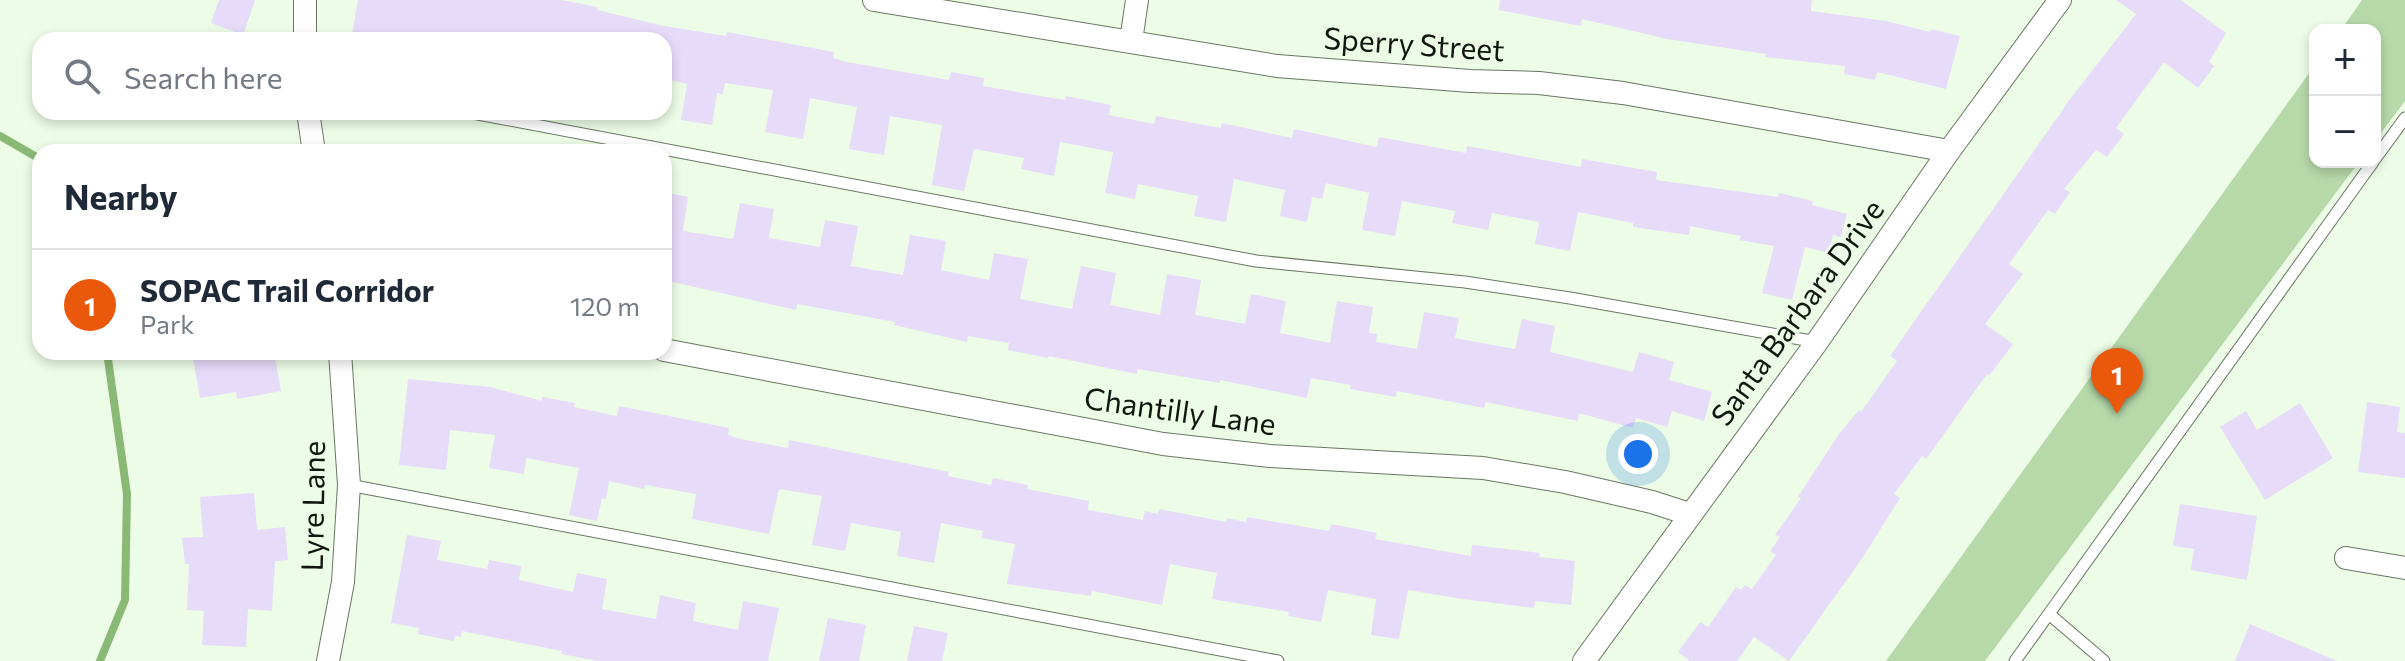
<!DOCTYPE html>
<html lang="en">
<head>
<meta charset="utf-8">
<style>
  body { margin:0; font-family:Commissioner,sans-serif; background:#f2f2f3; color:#1f2937 }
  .controls { position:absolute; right:24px; top:24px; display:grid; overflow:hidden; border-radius:16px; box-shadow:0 4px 12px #0003 }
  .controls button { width:72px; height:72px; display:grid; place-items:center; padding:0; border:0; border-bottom:2px solid #e0e1e3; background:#fff; color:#1f2937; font:40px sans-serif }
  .you { position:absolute; left:1638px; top:454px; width:28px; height:28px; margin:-20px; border:6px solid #fff; border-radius:50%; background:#1a73e8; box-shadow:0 0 0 12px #1a73e833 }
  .badge { display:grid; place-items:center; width:52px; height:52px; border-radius:50%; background:#ea580c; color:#fff; font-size:26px; font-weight:700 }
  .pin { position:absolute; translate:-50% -66px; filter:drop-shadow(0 2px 4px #0008) }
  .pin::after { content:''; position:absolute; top:42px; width:28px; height:24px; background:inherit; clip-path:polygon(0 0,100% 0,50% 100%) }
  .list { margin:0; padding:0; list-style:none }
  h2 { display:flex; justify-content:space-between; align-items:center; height:104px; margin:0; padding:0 32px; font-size:34px }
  h2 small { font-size:26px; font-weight:400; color:#747a83 }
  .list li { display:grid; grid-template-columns:52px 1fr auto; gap:24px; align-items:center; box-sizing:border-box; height:112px; padding:0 32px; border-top:2px solid #e0e1e3 }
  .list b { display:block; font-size:30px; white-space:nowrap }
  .list p { margin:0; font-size:26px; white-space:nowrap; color:#747a83 }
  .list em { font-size:26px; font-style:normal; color:#747a83 }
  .icon { flex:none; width:44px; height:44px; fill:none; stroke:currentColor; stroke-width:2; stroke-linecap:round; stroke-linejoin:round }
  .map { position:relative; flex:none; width:2405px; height:661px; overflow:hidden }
  .search { position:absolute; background:#fff; box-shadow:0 4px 12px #0003; left:32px; top:32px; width:640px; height:88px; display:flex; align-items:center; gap:20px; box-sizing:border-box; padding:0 28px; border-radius:24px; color:#747a83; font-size:30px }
  .panel { position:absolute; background:#fff; box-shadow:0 4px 12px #0003; left:32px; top:144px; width:640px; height:216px; border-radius:24px }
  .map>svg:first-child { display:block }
  .green { fill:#b7d9aa }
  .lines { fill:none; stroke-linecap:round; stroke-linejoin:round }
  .stream { stroke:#89b975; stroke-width:8 }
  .building { fill:#e7dbfa }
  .service-casing { stroke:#697763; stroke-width:13 }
  .minor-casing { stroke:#697763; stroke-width:24 }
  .service { stroke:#fff; stroke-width:11 }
  .minor { stroke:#fff; stroke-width:22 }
  .labels { text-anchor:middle; stroke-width:6; stroke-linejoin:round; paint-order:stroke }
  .street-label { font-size:30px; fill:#11170f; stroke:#ecfce6 }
</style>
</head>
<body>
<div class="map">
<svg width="2405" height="661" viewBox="0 0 2405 661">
  <rect width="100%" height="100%" fill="#ecfce6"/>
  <g class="green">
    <polygon points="2362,0 2405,0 2405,101 2375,141 2375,30 2341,30"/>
    <polygon points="2315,65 2315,162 2359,162 1985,661 1886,661"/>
  </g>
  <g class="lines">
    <g class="stream">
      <polyline points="0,136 40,159"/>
      <polyline points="100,661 125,600 127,494 107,352"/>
    </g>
  </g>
  <g class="building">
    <polygon points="219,0 255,0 243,35 211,23"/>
    <polygon points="358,0 562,0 597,7 597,10 664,26 726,36 727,32 834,52 833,58 847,62 949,80 951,72 984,78 983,86 1065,100 1066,96 1111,105 1109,115 1154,124 1156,116 1221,128 1222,123 1292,138 1294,129 1377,147 1379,137 1466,153 1467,146 1581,167 1582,159 1657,172 1656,180 1778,197 1779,193 1813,201 1812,205 1847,214 1841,237 1833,235 1829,253 1805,247 1792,300 1762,293 1774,246 1739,240 1741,236 1690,226 1689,235 1633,227 1633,223 1578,212 1570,251 1535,244 1539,222 1492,213 1488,230 1452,223 1455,211 1402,201 1395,236 1362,230 1369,193 1326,183 1322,199 1312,197 1307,222 1280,216 1285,190 1234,179 1226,222 1194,216 1198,196 1138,184 1135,199 1105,193 1113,152 1060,142 1054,176 1021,169 1024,158 974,149 964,191 932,185 942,125 890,116 884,155 849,149 857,107 810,98 803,139 765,132 773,90 725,83 723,94 717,93 712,125 681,120 687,84 664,78 664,40 503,40 482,36 481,40 351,40"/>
    <polygon points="1500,0 1812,0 1811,11 1886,21 1930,32 1931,29 1960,36 1946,89 1877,72 1875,80 1844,74 1845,66 1765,57 1766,54 1667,39 1582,19 1581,26 1499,10"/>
    <polygon points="2116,0 2181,0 2226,33 2209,62 2214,66 2198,88 2164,62 2116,128 2124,134 2107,157 2096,150 2064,189 2070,192 2055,214 2048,210 2009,264 2023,274 1985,324 2013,344 1989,376 1987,374 1926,459 1922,456 1894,494 1900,498 1863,557 1789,661 1754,637 1737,661 1690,661 1678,652 1700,622 1708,627 1736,587 1741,590 1745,585 1752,589 1776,555 1770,551 1780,537 1775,535 1801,498 1798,497 1839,434 1859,410 1861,412 1897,361 1890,356 2071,98 2136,14"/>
    <polygon points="664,192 688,197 683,231 733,239 740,203 774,209 769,238 820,247 825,220 858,226 851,266 903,275 910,235 946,241 941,270 989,280 994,253 1028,259 1020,299 1072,309 1081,266 1116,273 1110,305 1160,315 1167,274 1201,280 1195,315 1245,324 1251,294 1286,301 1280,333 1330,343 1337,301 1373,307 1369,333 1377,334 1376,342 1417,349 1424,312 1459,318 1455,338 1515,349 1522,319 1555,326 1550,352 1633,372 1639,352 1674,362 1669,380 1712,392 1704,421 1672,411 1667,427 1636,418 1633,428 1579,413 1578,421 1486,402 1484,408 1397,391 1396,397 1350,389 1351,385 1311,378 1307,398 1220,380 1220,383 1138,369 1137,374 1049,356 1048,358 1008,350 1009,343 968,336 967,342 894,325 895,322 797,304 796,310 664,280"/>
    <polygon points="192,352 274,352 281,391 237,399 236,392 200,398"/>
    <polygon points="408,379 490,387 542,401 542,397 575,403 574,407 617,416 619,406 729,428 728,435 740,439 788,448 789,440 949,472 948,476 991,485 993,478 1028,485 1027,489 1089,501 1088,510 1143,520 1145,511 1158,514 1159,509 1226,522 1227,518 1246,522 1247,517 1329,531 1331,524 1377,533 1375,539 1471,556 1472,545 1540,553 1539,557 1575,561 1571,605 1535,601 1534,608 1462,599 1408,590 1399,639 1371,635 1376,599 1328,590 1321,622 1288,616 1289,612 1212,599 1217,573 1170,564 1162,605 1092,591 1091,596 1007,584 1015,544 981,538 983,531 941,523 934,563 897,556 901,532 851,523 845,551 812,545 822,496 779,489 769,534 692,519 696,494 645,485 644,489 609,481 606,499 602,498 597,521 569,515 579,468 526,458 524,474 489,468 495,435 450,430 446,470 399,465"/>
    <polygon points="2367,402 2400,407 2397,432 2405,433 2405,478 2358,472"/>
    <polygon points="2300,403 2333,458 2265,500 2220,427 2246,411 2257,430"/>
    <polygon points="254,493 257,530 285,527 288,560 275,561 272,611 248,609 246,647 202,645 204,611 187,610 189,564 185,564 182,538 203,537 200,497"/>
    <polygon points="2180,504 2257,516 2247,580 2191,570 2194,549 2173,546"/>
    <polygon points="407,535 441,541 437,560 487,569 489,560 521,566 519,580 573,592 577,573 607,579 602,609 656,619 660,595 696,603 693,621 738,630 743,601 779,608 768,661 598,661 561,654 562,651 462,631 461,637 455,636 454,641 418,634 419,628 391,623"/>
    <polygon points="828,618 866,625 859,661 819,661"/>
    <polygon points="2250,624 2337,661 2235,661"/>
    <polygon points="914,626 948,633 942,661 907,661"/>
  </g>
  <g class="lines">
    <defs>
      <g id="service">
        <polyline points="467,112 1256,261 1465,282 1570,298 1817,342"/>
        <polyline points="2375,159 2405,118"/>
        <polyline points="349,485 1278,661"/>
        <polyline points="2049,614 2104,661"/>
        <polyline points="2015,661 2373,162"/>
      </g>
      <g id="minor">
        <polyline points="305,0 305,40"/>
        <polyline points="874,0 1277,66 1470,81 1539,83 1623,93 1949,151"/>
        <polyline points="1131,41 1137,0"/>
        <polyline points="308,112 314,152"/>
        <polyline points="664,350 1163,444 1270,456 1483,468 1565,482 1652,502 1689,514"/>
        <polyline points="2346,558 2405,568"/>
        <polyline points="328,661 343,582 349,485 340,352"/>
        <polyline points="1584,661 1817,342 1949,151 2060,0"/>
      </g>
    </defs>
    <use href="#service" class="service-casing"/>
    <use href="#minor" class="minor-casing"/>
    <use href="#service" class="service"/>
    <use href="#minor" class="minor"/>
  </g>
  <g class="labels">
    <g class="street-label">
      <text transform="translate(1414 45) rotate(4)" y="10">Sperry Street</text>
      <text transform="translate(1798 313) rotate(-54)" y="10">Santa Barbara Drive</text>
      <text transform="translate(1180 412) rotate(8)" y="10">Chantilly Lane</text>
      <text transform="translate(314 506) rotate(-89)" y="10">Lyre Lane</text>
    </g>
  </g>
</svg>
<div class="controls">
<button>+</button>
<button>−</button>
</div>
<div class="you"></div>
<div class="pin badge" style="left:2117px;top:414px">1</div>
<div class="search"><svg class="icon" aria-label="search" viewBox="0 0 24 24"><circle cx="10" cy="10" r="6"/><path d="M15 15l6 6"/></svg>Search here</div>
<section class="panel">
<h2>Nearby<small></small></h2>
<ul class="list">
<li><span class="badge">1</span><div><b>SOPAC Trail Corridor</b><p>Park</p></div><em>120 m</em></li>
</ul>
</section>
</div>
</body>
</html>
